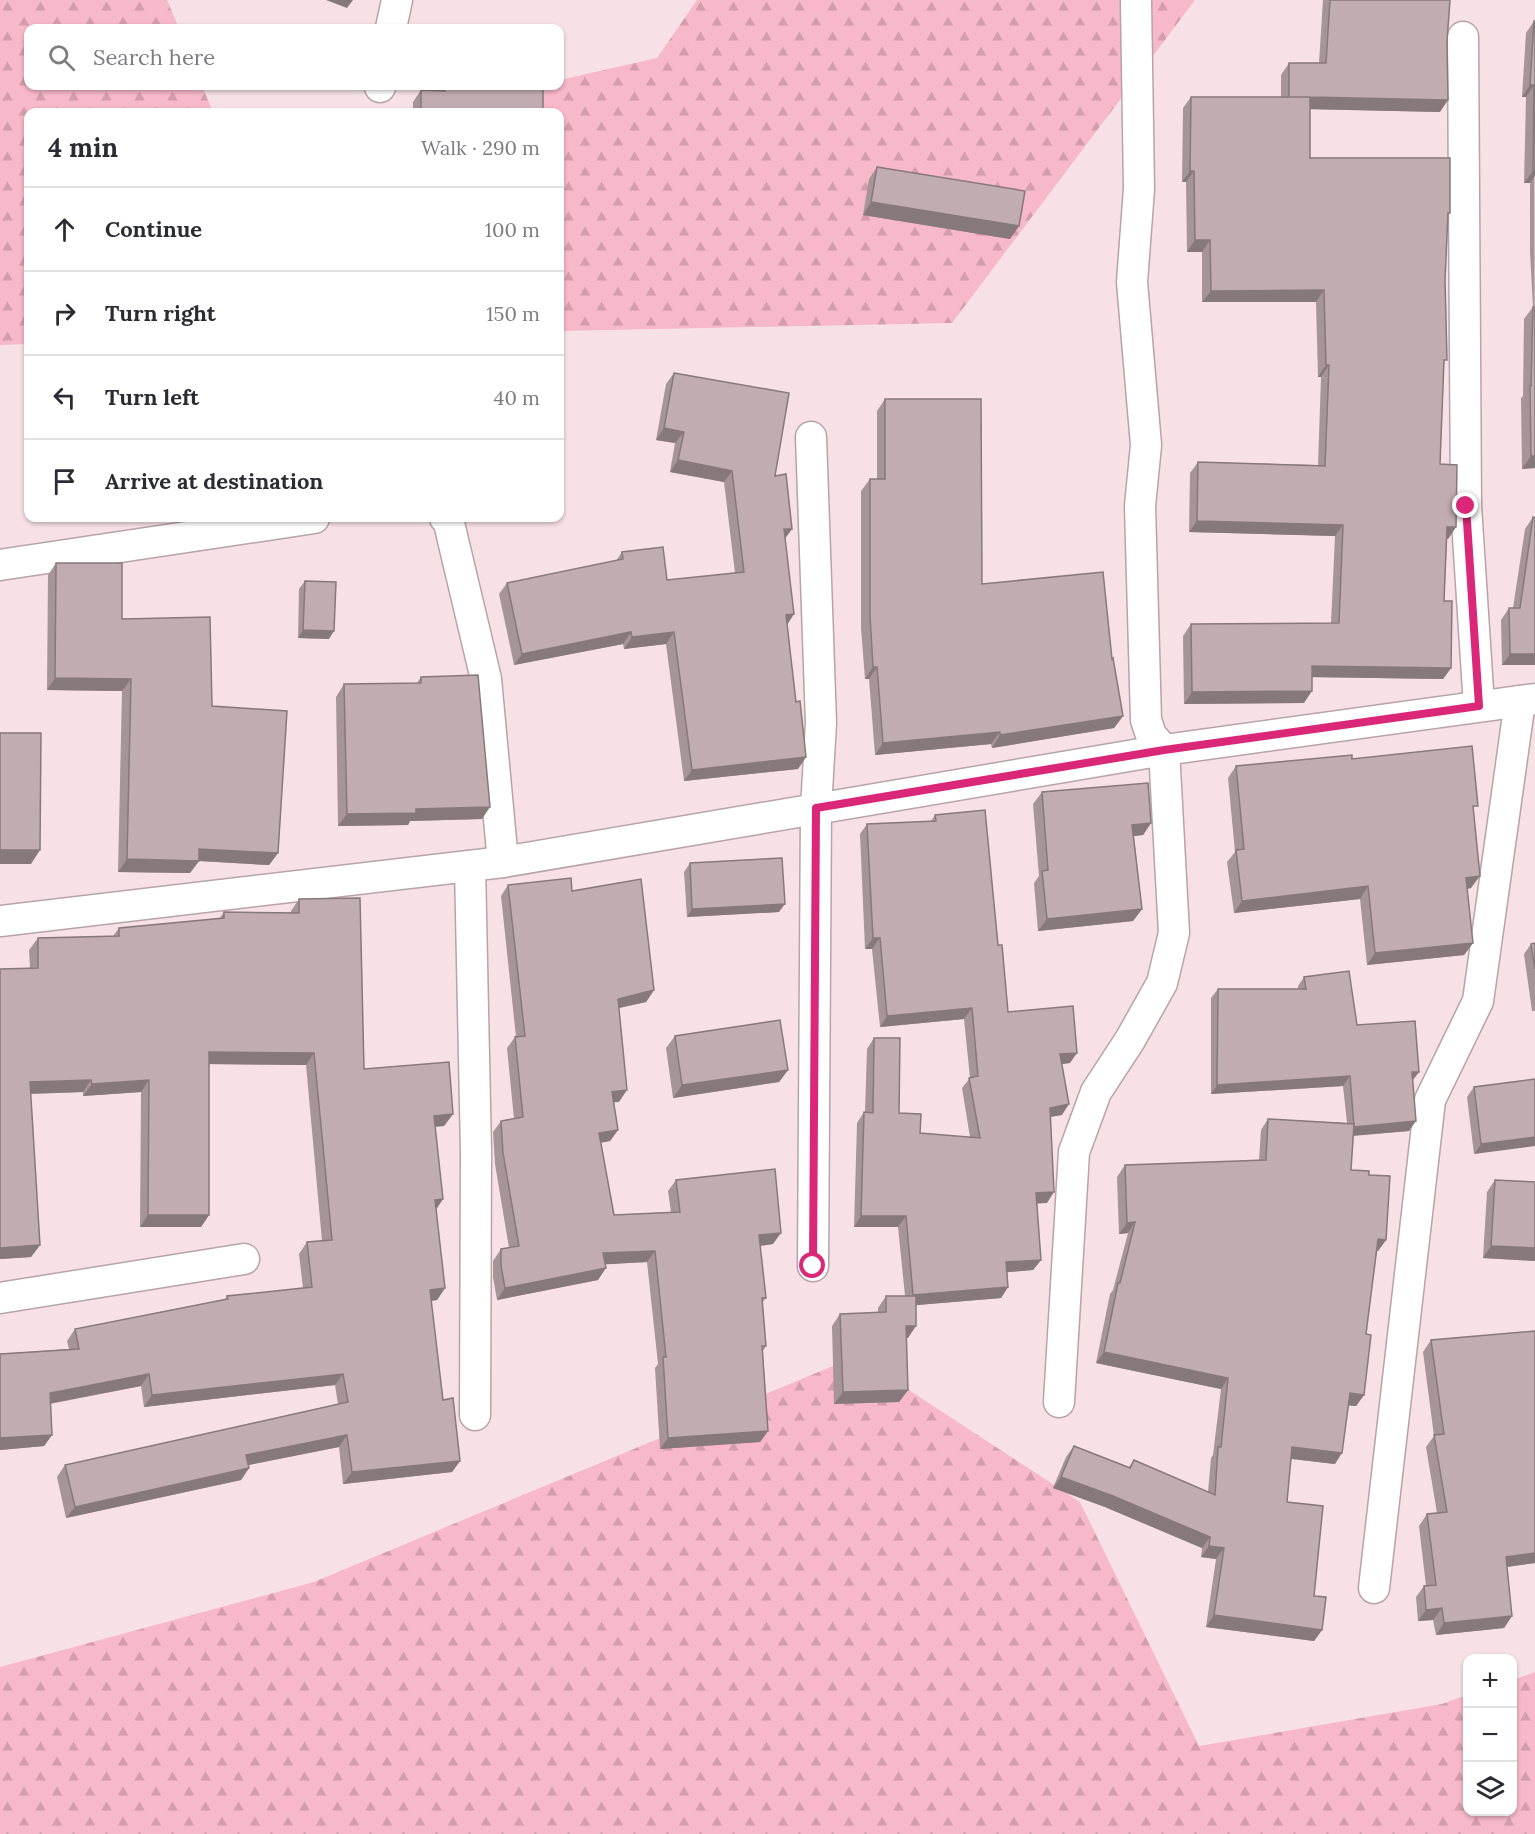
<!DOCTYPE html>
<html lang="en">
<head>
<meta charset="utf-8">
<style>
  body { margin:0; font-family:Lora,serif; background:#f7f7f7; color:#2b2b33 }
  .controls { position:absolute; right:18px; bottom:18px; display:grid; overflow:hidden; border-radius:12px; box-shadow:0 2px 4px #0004 }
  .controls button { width:54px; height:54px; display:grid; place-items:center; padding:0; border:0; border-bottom:2px solid #e1e1e2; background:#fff; color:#2b2b33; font:30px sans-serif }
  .stop { position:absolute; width:18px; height:18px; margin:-14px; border:4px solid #db2777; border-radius:50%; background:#fff }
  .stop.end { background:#db2777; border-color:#fff; box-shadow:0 2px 6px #0008 }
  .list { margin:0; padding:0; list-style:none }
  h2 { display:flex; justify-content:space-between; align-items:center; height:78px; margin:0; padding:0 24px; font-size:26px }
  h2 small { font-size:20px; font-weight:400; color:#7c7c81 }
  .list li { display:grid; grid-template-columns:39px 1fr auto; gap:18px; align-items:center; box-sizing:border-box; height:84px; padding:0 24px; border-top:2px solid #e1e1e2 }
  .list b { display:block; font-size:22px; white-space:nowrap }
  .list em { font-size:20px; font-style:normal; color:#7c7c81 }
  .icon { flex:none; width:33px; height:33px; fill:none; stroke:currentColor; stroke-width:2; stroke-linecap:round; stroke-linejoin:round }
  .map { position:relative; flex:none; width:1535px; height:1834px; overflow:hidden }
  .search { position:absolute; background:#fff; box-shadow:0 2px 4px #0004; left:24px; top:24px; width:540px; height:66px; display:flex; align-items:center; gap:15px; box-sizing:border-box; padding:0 21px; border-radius:12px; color:#7c7c81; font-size:22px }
  .panel { position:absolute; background:#fff; box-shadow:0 2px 4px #0004; left:24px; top:108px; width:540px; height:414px; border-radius:12px }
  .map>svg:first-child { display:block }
  .forest { fill:url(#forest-firs) }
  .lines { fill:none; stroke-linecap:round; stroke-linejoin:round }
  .minor-casing { stroke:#b7a3a8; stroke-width:33 }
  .minor { stroke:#fff; stroke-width:30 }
  .wall { fill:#a69498 }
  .shaded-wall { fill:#87787c }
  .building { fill:#c1acb1; stroke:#87787c; stroke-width:1.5 }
  .route { stroke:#db2777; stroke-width:8 }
</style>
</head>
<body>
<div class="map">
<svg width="1535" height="1834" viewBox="0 0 1535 1834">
  <defs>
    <pattern id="forest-firs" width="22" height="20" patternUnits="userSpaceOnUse" patternTransform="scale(1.5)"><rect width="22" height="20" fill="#f7b8c9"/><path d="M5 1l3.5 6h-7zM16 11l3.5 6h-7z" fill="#d39dac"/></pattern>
  </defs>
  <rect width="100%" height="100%" fill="#f7e1e7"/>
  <g class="forest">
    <polygon points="0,0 167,0 179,28 28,28 28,86 202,86 213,112 28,112 28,344 0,345"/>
    <polygon points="697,0 1195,0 952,323 560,331 560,112 411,112 534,86 560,86 560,80 657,58"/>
    <polygon points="857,1356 1080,1502 1199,1746 1442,1704 1467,1695 1468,1812 1512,1812 1513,1680 1535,1672 1535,1834 0,1834 0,1667 314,1582"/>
  </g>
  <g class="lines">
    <defs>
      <g id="minor">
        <polyline points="391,28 397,0"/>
        <polyline points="1463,37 1466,506 1479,706"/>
        <polyline points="380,87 380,86"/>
        <polyline points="811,437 821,723 816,808 813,1266"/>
        <polyline points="445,518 448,519 486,679 503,862"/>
        <polyline points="0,565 314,518"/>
        <polyline points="470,866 476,1153 475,1415"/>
        <polyline points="0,921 503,862 1164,750 1535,699"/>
        <polyline points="0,1298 244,1259"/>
        <polyline points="1059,1402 1074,1152 1096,1092 1130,1040 1162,983 1174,933 1164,750 1151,735 1146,720 1140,506 1146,445 1132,282 1139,189 1136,2"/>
        <polyline points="1374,1588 1430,1100 1478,1001 1520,701"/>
      </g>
    </defs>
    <use href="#minor" class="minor-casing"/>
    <use href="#minor" class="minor"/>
  </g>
  <g class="wall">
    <polygon points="1323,0 1450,0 1440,112 1310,109 1310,158 1448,216 1445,280 1444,365 1440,464 1456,527 1448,539 1447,539 1444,601 1451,668 1443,679 1312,677 1304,703 1184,704 1183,636 1191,624 1331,623 1335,536 1189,532 1190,473 1198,462 1318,465 1321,377 1318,377 1316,302 1202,302 1202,252 1187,252 1186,182 1182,182 1183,108 1191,97 1281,97 1281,75 1289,63 1319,63"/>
    <polygon points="1534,21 1535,468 1522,469 1521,398 1523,396 1524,319 1533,307 1530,252 1530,183 1524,183 1526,97 1522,97 1526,33"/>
    <polygon points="437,86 543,86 543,112 413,112 413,102 421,90 437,91"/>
    <polygon points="877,167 1019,226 1010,239 863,215 869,179"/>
    <polygon points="674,373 775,476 792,529 785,538 794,614 787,625 796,702 806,757 798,769 684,781 666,644 624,649 623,644 514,665 499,594 507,583 616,561 622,552 667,580 735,573 724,482 670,472 675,443 656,440 666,384"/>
    <polygon points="885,399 982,584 1112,659 1123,716 1114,728 992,748 991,744 875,755 869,679 865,679 861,628 861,491 870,479 877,479 877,411"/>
    <polygon points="1533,517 1535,665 1502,665 1501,620 1509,608 1513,608 1525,529"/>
    <polygon points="56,563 122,619 212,706 278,853 269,865 199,861 190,873 118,872 122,691 47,690 48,575"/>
    <polygon points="305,581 329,639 298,638 299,589"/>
    <polygon points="421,677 482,819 410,821 408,825 338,826 336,697 344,684 417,683"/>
    <polygon points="1352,759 1474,811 1471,888 1467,889 1473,943 1464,955 1367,965 1360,899 1234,913 1227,862 1235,852 1228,778 1236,766"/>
    <polygon points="1042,792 1151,823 1143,835 1134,836 1142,909 1133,921 1038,931 1034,883 1039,876 1033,804"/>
    <polygon points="935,815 998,945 1008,1012 1070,1063 1062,1064 1062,1115 1050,1117 1047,1203 1037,1203 1041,1260 1033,1270 1007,1272 1008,1287 1001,1298 916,1305 908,1338 906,1338 908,1390 899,1402 834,1404 832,1326 840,1314 878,1313 878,1308 886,1296 905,1296 898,1227 854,1227 857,1123 864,1112 865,1112 867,1049 874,1038 899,1113 920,1133 970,1137 962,1088 970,1078 964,1019 880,1027 872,949 865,949 860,834 867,824 931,821"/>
    <polygon points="690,863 779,912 687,917 684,872"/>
    <polygon points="508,885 572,891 654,990 646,1002 619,1008 619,1102 614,1102 618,1130 610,1141 601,1143 614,1215 671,1212 668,1191 676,1180 773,1244 760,1246 766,1298 762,1303 766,1346 763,1351 768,1431 760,1442 660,1449 655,1368 658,1364 647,1262 605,1264 598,1280 497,1300 493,1277 493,1261 501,1249 509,1248 495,1164 493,1132 501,1121 514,1119 507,1048 515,1037 516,1037 501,896"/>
    <polygon points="360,898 364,1069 449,1062 453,1114 444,1126 435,1127 443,1199 436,1209 445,1288 437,1300 431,1301 443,1400 453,1398 460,1461 452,1472 343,1484 339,1447 249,1465 249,1468 241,1480 66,1518 57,1477 65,1465 338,1404 335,1385 144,1407 141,1386 50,1404 52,1435 44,1446 0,1450 0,1354 69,1349 67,1341 75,1329 225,1299 227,1296 303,1288 299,1254 307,1242 322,1241 306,1065 209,1064 209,1215 201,1227 140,1227 141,1092 83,1096 83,1092 30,1094 40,1245 31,1257 0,1259 0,969 30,968 29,950 38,938 113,936 119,928 219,919 224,912 291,913 291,911 299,899"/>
    <polygon points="1535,943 1535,1011 1532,1011 1524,954 1531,944"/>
    <polygon points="1304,977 1357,1025 1419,1072 1412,1081 1409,1131 1353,1136 1351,1170 1369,1175 1386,1240 1378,1251 1377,1251 1366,1334 1364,1395 1356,1406 1348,1405 1335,1464 1291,1459 1287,1502 1314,1596 1322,1630 1314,1641 1206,1627 1216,1559 1201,1557 1202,1548 1105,1507 1053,1488 1066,1457 1074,1446 1129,1467 1134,1460 1208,1492 1211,1458 1213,1455 1221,1389 1096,1363 1110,1294 1113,1290 1128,1233 1119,1234 1117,1177 1125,1165 1259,1161 1261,1130 1268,1119 1347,1123 1343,1086 1211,1094 1211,998 1218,989 1298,989 1298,986"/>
    <polygon points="675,1036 788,1070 779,1082 673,1098 666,1048"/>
    <polygon points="1535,1079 1474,1154 1467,1097 1474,1087"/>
    <polygon points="1495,1180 1535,1182 1535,1261 1483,1258 1487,1192"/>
    <polygon points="1431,1340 1535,1563 1507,1567 1512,1616 1504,1628 1436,1635 1433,1620 1418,1621 1416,1597 1424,1586 1426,1586 1419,1526 1427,1514 1437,1513 1426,1447 1434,1436 1423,1352"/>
  </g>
  <g class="shaded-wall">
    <polygon points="326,0 353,0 347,8"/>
    <polygon points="1530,85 1534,85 1526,97 1522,97"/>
    <polygon points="1310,97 1448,100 1440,112 1302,109"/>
    <polygon points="1190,171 1194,171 1186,182 1182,182"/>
    <polygon points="1533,171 1535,171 1535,176 1530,183 1524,183"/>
    <polygon points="871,202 1019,226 1010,239 863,215"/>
    <polygon points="1195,240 1210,240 1202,252 1187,252"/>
    <polygon points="1324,290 1316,302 1202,302 1211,291"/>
    <polygon points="1326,365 1329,365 1321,377 1318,377"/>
    <polygon points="664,428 684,432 675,443 656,440"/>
    <polygon points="1531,456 1535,456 1535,468 1522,469"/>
    <polygon points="678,460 732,471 724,482 670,472"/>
    <polygon points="1197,521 1343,525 1335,536 1189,532"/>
    <polygon points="1447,527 1456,527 1448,539 1439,539"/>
    <polygon points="784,529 792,529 784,540"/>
    <polygon points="794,614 786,626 786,615"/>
    <polygon points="303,630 334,631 329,639 298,638"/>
    <polygon points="631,632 623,644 514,665 522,654"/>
    <polygon points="674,632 666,644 624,649 632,637"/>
    <polygon points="1510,654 1535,654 1535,665 1502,665"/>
    <polygon points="1312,666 1451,668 1443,679 1304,677"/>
    <polygon points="873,667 877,667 869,679 865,679"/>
    <polygon points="55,678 131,679 122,691 47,690"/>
    <polygon points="1312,691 1304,703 1184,704 1192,692"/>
    <polygon points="1123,716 1114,728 992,748 1000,735"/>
    <polygon points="1000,732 991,744 875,755 883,743"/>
    <polygon points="806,757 798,769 684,781 692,770"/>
    <polygon points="490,807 482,819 410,821 408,825 338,826 347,814 416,809"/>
    <polygon points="1151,823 1143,835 1124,837 1132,825"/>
    <polygon points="199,849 278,853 269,865 199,861 190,873 118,872 127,859"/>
    <polygon points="0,850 40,850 31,864 0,864"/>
    <polygon points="1480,876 1471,888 1457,890 1466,878"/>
    <polygon points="1368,886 1360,899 1234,913 1242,901"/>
    <polygon points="785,904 779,912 687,917 692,909"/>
    <polygon points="1142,909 1133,921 1038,931 1047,919"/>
    <polygon points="873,938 880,938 872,949 865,949"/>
    <polygon points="1473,943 1464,955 1367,965 1375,953"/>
    <polygon points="654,990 646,1002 610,1010 618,999"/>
    <polygon points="972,1008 964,1019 880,1027 887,1016"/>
    <polygon points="209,1052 314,1053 306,1065 201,1064"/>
    <polygon points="1077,1053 1070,1063 1053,1065 1060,1054"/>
    <polygon points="788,1070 779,1082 673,1098 682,1085"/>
    <polygon points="1412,1072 1419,1072 1412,1081"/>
    <polygon points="1350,1076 1343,1086 1211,1094 1217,1085"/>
    <polygon points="91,1080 83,1092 21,1094 30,1082"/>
    <polygon points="149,1080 141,1092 83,1096 92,1084"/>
    <polygon points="627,1090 619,1102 604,1103 612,1092"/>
    <polygon points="1069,1104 1062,1115 1042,1118 1050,1108"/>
    <polygon points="453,1114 444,1126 426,1127 434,1116"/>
    <polygon points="1416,1121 1409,1131 1348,1136 1354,1127"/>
    <polygon points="618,1130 610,1141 591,1144 599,1133"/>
    <polygon points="1535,1137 1535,1146 1474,1154 1481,1144"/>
    <polygon points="1054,1192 1047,1203 1029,1204 1036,1193"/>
    <polygon points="443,1199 435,1211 435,1200"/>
    <polygon points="148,1215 209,1215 201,1227 140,1227"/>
    <polygon points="861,1216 906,1216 898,1227 854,1227"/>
    <polygon points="1135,1222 1128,1233 1119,1234 1127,1223"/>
    <polygon points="781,1233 773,1244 751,1247 759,1235"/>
    <polygon points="1378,1239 1386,1240 1378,1251 1370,1251"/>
    <polygon points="40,1245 31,1257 0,1259 0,1248"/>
    <polygon points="1491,1246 1535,1248 1535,1261 1483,1258"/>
    <polygon points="655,1251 647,1262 595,1265 603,1253"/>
    <polygon points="1041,1260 1033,1270 999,1273 1006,1262"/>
    <polygon points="606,1268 598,1280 497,1300 505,1288"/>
    <polygon points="1008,1287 1001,1298 906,1306 913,1295"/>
    <polygon points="445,1288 437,1300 422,1302 430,1290"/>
    <polygon points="906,1326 916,1326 908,1338 897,1338"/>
    <polygon points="1104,1352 1228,1378 1221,1389 1096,1363"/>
    <polygon points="149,1374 141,1386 41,1405 50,1393"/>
    <polygon points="343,1374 335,1385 144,1407 152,1395"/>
    <polygon points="908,1390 899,1402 834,1404 843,1392"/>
    <polygon points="1350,1393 1364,1395 1356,1406 1342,1405"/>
    <polygon points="768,1431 760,1442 660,1449 668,1438"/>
    <polygon points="52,1435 44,1446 0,1450 0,1438"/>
    <polygon points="347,1435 339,1447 238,1467 246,1455"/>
    <polygon points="1292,1447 1342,1453 1335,1464 1285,1458"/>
    <polygon points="460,1461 452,1472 343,1484 352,1472"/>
    <polygon points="249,1468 241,1480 66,1518 75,1507"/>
    <polygon points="1061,1477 1113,1496 1210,1537 1202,1548 1105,1507 1053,1488"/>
    <polygon points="1209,1546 1224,1548 1216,1559 1201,1557"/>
    <polygon points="1535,1553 1535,1563 1498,1568 1506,1557"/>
    <polygon points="1442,1608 1433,1620 1418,1621 1426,1610"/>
    <polygon points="1214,1615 1322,1630 1314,1641 1206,1627"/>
    <polygon points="1512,1616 1504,1628 1436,1635 1444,1623"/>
  </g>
  <g class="building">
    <polygon points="1330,0 1450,0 1447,41 1448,100 1310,97 1310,158 1450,158 1450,213 1448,213 1445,280 1447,360 1444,360 1440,464 1457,465 1456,527 1447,527 1444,601 1452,601 1451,668 1312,666 1312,691 1192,692 1191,624 1339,623 1343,525 1197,521 1198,462 1325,466 1329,365 1326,365 1324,290 1211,291 1210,240 1195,240 1194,171 1190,171 1191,97 1310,97 1289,97 1289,63 1326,63"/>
    <polygon points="1534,21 1535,21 1535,171 1533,171 1534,85 1530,85"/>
    <polygon points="445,86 543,86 543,112 421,112 421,90 445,91"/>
    <polygon points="877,167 1025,191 1019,226 871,202"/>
    <polygon points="1533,307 1535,307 1535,456 1531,456 1530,386 1531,386"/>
    <polygon points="674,373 789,393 775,476 786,474 792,529 784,529 794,614 786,615 796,702 800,701 806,757 692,770 674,632 632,637 631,632 522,654 507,583 623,559 622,552 663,547 667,580 744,572 732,471 678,460 684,432 664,428"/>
    <polygon points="885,399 981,399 982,584 1103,572 1112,659 1113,658 1123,716 1000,735 1000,732 883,743 877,667 873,667 870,616 870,479 885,479"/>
    <polygon points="1533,517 1535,518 1535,654 1510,654 1509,608 1520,608"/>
    <polygon points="56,563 122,563 122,619 210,617 212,706 287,711 278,853 199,849 199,861 127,859 131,679 55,678"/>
    <polygon points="305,581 336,582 334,631 303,630"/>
    <polygon points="478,675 490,807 416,809 416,813 347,814 344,684 421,683 421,677"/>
    <polygon points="0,733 41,733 40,850 0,850"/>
    <polygon points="1472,746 1478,806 1473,806 1480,876 1466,878 1473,943 1375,953 1368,886 1242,901 1236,850 1244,849 1236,766 1352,755 1352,759"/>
    <polygon points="1148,783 1151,823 1132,825 1142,909 1047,919 1042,871 1048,870 1042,792"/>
    <polygon points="985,810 998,945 1002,945 1008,1012 1073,1006 1077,1053 1060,1054 1069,1104 1050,1108 1054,1192 1036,1193 1041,1260 1006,1262 1008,1287 913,1295 906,1216 861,1216 864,1112 873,1113 874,1038 900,1038 899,1113 921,1114 920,1133 980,1138 969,1078 978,1076 972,1008 887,1016 880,938 873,938 867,824 936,821 935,815"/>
    <polygon points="782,858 785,904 692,909 690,863"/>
    <polygon points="571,878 572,891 641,879 654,990 618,999 627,1090 612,1092 618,1130 599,1133 614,1215 680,1212 676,1180 775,1169 781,1233 759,1235 766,1298 762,1298 766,1346 762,1346 768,1431 668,1438 663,1357 666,1357 655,1251 603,1253 606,1268 505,1288 501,1266 501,1249 519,1246 503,1153 501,1121 523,1117 515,1037 525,1036 508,885"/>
    <polygon points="360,898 364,1069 449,1062 453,1114 434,1116 443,1199 435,1200 445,1288 430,1290 443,1400 453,1398 460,1461 352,1472 347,1435 246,1455 249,1468 75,1507 65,1465 348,1402 343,1374 152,1395 149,1374 50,1393 52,1435 0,1438 0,1354 79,1349 75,1329 228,1299 227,1296 312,1287 307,1242 332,1240 314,1053 209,1052 209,1215 148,1215 149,1080 92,1084 91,1080 30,1082 40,1245 0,1248 0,969 38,968 38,938 119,936 119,928 224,918 224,912 299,913 299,899"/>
    <polygon points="1535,943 1535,969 1531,944"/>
    <polygon points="1349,971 1357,1025 1415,1021 1419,1072 1412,1072 1416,1121 1354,1127 1350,1076 1217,1085 1218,989 1306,989 1304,977"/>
    <polygon points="780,1020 788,1070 682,1085 675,1036"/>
    <polygon points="1535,1079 1535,1137 1481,1144 1474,1087"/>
    <polygon points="1268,1119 1354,1124 1351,1170 1369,1171 1369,1175 1390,1176 1386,1240 1378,1239 1366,1334 1371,1335 1364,1395 1350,1393 1342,1453 1292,1447 1287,1502 1323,1506 1314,1596 1326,1597 1322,1630 1214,1615 1224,1548 1209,1546 1210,1537 1113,1496 1061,1477 1074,1446 1130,1468 1134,1460 1215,1495 1218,1447 1221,1447 1228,1378 1104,1352 1118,1283 1120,1283 1135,1222 1127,1223 1125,1165 1266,1160"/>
    <polygon points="1495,1180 1535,1182 1535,1248 1491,1246"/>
    <polygon points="886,1296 916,1296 916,1326 906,1326 908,1390 843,1392 840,1314 886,1312"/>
    <polygon points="1535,1331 1535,1553 1506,1557 1512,1616 1444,1623 1442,1608 1426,1610 1424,1586 1436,1585 1427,1514 1447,1512 1434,1435 1444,1434 1431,1340"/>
  </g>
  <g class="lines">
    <polyline class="route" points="813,1266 816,808 1164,750 1479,706 1466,506"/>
  </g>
</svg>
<div class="controls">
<button>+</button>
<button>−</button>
<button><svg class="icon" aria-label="layers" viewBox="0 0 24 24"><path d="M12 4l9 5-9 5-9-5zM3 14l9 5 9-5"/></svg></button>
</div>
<div class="stop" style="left:813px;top:1266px"></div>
<div class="stop end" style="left:1466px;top:506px"></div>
<div class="search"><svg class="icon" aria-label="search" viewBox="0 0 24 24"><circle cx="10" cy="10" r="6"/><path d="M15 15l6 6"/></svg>Search here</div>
<section class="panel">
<h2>4 min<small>Walk · 290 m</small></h2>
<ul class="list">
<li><svg class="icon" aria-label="ahead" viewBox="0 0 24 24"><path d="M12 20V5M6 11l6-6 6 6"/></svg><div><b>Continue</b></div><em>100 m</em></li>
<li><svg class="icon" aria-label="right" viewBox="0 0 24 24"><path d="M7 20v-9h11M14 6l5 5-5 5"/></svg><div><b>Turn right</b></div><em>150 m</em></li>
<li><svg class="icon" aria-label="left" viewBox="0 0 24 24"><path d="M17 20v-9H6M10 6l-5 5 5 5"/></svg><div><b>Turn left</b></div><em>40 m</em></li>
<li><svg class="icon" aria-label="arrive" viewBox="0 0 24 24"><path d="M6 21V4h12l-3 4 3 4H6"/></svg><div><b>Arrive at destination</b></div></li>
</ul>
</section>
</div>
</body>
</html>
